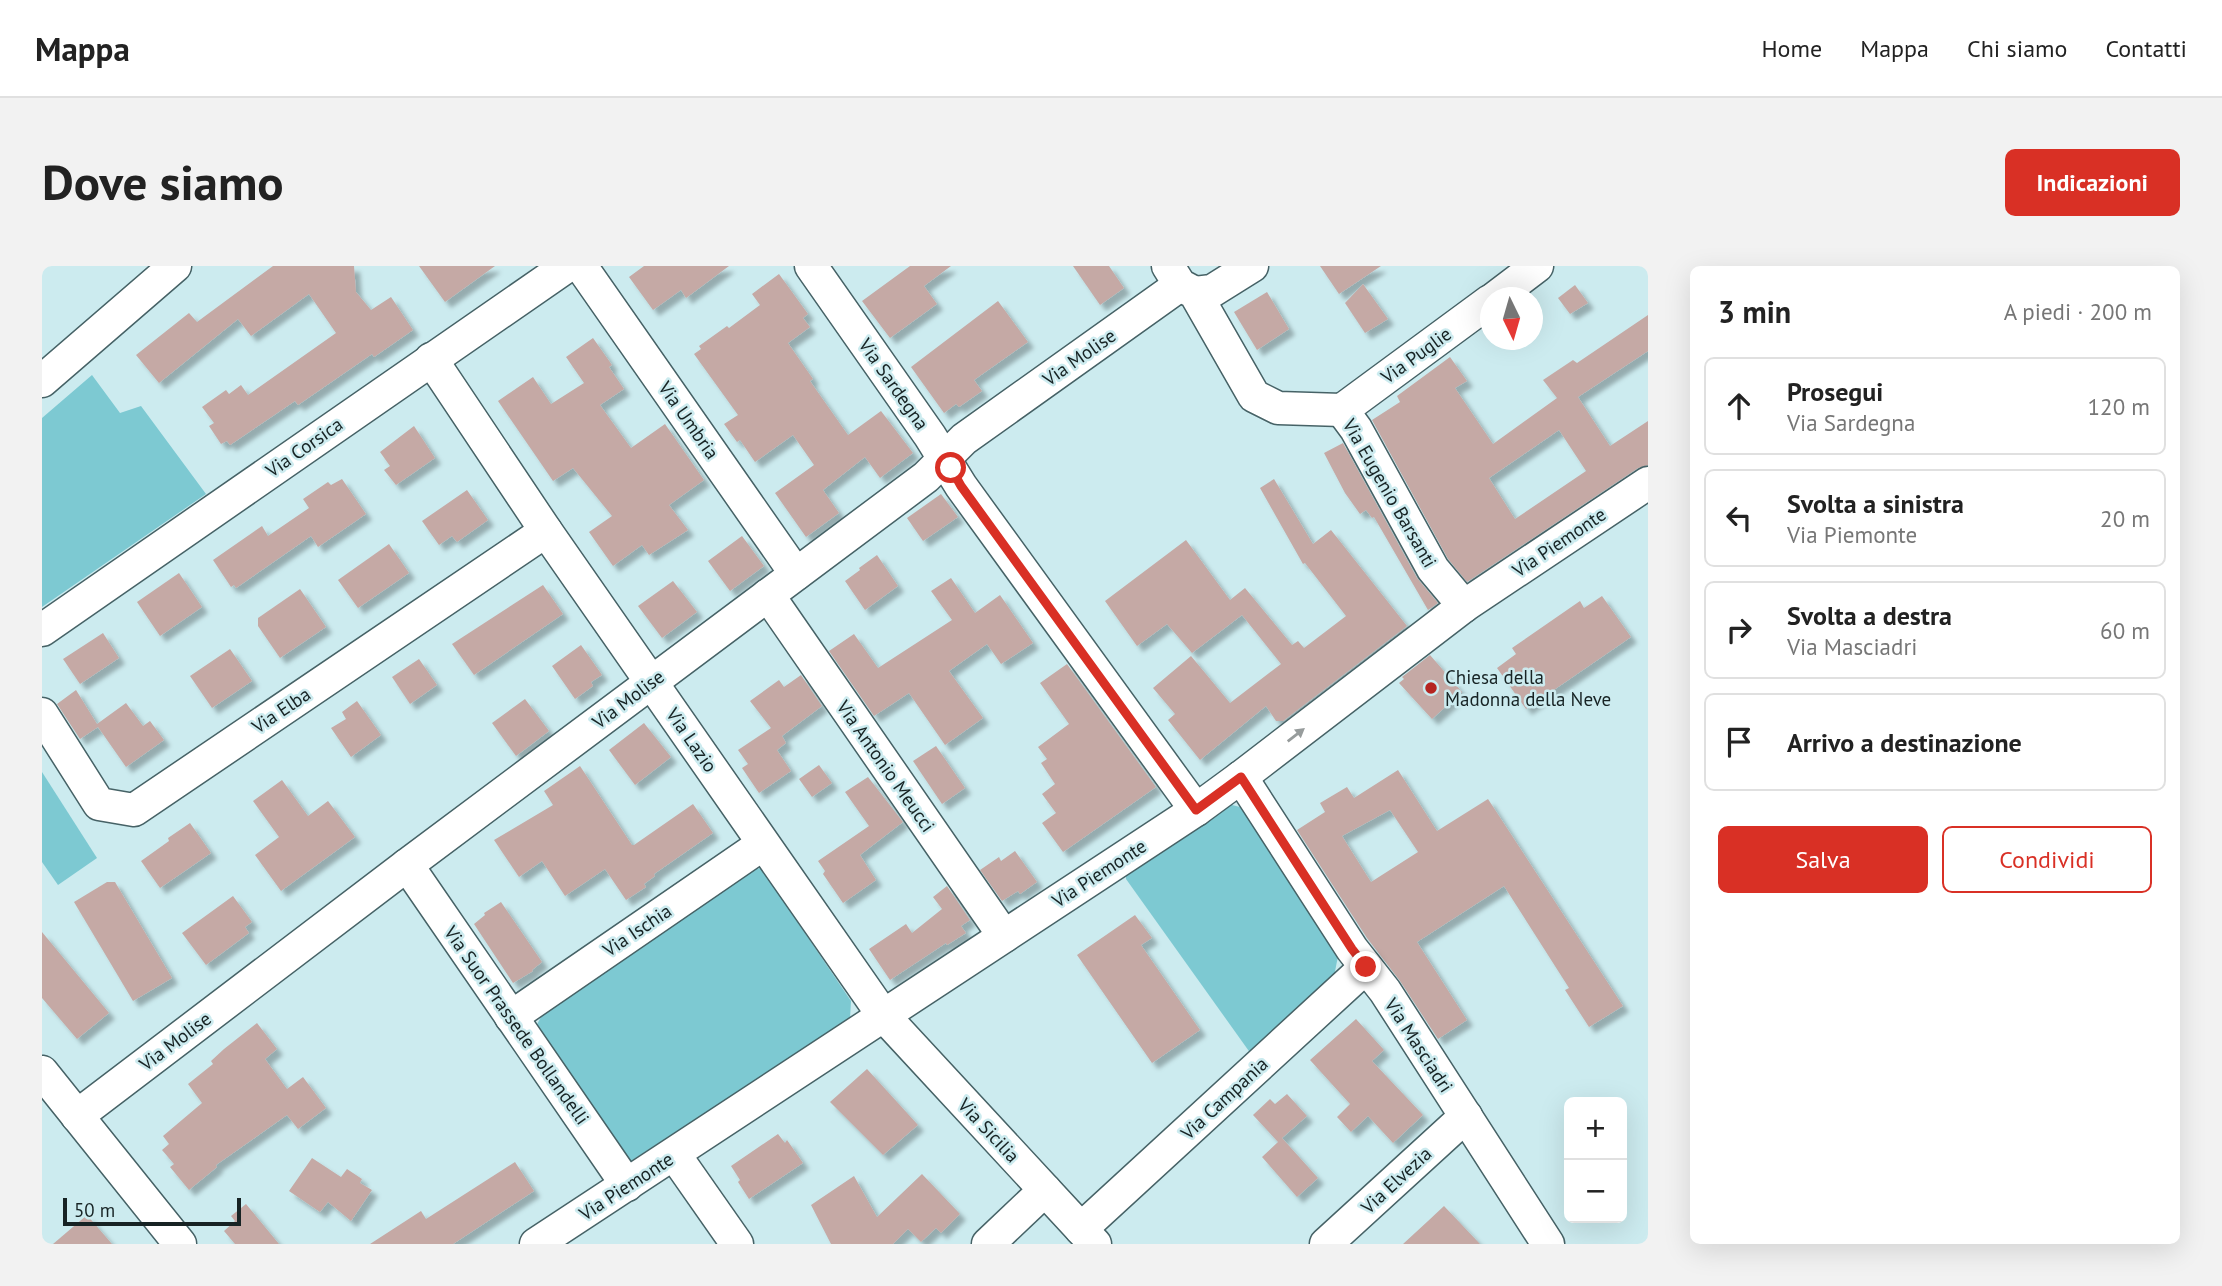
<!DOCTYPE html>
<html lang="it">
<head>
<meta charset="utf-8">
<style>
  body { margin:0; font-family:"PT Sans",sans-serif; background:#f2f2f2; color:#222 }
  .controls { position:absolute; right:21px; bottom:21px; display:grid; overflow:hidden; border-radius:10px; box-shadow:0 7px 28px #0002 }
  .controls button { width:63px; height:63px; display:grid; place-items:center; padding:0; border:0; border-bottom:2px solid #e0e0e0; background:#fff; color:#222; font:35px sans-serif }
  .compass { position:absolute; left:1438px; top:21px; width:63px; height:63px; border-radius:50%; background:#fff; box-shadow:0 7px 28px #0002; rotate:175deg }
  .scale { position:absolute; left:21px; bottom:18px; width:178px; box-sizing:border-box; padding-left:7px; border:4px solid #172324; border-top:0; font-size:19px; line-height:24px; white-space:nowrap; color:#172324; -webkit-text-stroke:5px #ccebef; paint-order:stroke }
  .stop { position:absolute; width:21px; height:21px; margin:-16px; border:5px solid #d93025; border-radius:50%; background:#fff }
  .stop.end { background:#d93025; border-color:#fff; box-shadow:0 2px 7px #0008 }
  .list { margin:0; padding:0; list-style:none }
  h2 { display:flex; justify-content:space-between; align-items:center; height:91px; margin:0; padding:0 28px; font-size:30px }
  h2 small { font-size:23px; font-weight:400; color:#767676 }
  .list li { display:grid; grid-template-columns:46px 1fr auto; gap:21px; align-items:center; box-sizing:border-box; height:98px; margin:0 14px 14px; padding:0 14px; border:2px solid #e0e0e0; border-radius:10px }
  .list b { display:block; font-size:26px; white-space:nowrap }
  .list p { margin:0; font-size:23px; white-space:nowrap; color:#767676 }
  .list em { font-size:23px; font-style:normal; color:#767676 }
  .actions { display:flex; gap:14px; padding:21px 28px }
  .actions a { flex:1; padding:16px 0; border:2px solid #d93025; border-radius:10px; text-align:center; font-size:24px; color:#d93025 }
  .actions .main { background:#d93025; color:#fff }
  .icon { flex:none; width:38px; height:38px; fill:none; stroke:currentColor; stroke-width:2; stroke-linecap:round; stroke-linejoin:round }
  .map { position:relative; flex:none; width:1606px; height:978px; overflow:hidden; border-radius:10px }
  header { display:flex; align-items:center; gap:42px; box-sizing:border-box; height:98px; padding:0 35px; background:#fff; border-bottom:2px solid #e0e0e0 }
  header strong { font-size:33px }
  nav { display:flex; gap:38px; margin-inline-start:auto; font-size:24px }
  .intro { display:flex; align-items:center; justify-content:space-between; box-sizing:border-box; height:168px; padding:0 42px }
  h1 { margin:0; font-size:49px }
  .button { padding:18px 32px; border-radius:10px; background:#d93025; color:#fff; font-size:24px; font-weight:700 }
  main { display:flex; gap:42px; padding:0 42px }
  aside { flex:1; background:#fff; border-radius:10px; box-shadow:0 7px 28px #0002 }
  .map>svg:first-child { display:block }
  .green { fill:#7dc9d2 }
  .building { fill:#c5a9a5; fill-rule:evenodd; filter:url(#shadow) }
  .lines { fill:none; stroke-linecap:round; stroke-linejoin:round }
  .minor-casing { stroke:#466266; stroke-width:35 }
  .minor { stroke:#fff; stroke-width:32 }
  .oneway { fill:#979c9c }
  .route { stroke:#d93025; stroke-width:9 }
  .poi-dot { fill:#b52521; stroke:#ccebef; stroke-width:2.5 }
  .labels { text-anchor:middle; stroke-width:5; stroke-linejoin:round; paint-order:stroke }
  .street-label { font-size:19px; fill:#172324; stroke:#ccebef }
  .poi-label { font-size:19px; fill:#172324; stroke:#ccebef; text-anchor:start }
</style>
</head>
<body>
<header>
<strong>Mappa</strong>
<nav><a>Home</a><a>Mappa</a><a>Chi siamo</a><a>Contatti</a></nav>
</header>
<div class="intro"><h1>Dove siamo</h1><a class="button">Indicazioni</a></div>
<main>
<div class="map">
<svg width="1606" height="978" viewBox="0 0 1606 978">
  <defs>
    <filter id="shadow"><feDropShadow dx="6" dy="6" stdDeviation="2" flood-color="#0004"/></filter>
  </defs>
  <rect width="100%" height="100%" fill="#ccebef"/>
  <g class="green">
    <polygon points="50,109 78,147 99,140 164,228 0,341 0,152"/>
    <polygon points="0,506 55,592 16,619 0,596"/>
    <polygon points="1186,538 1202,542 1296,690 1291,716 1209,788 1084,613 1084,606"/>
    <polygon points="719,602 809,735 808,753 586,897 491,766 500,749 702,605"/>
  </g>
  <g class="building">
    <polygon points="231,0 312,0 314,26 329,44 349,31 371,64 332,91 330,88 256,139 253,135 188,179 185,175 179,178 167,160 172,157 160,141 184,124 187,128 199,119 206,129 294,67 267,28 209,70 196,53 117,117 94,89 147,47 155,56"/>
    <polygon points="377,0 453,0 403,36"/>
    <polygon points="602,0 687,0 644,32 639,24 611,44 587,11"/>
    <polygon points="868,0 909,0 882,20 895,38 848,72 820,35"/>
    <polygon points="1031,0 1067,0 1082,22 1058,39"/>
    <polygon points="1278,0 1339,0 1297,28"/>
    <polygon points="737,8 766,48 761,52 768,61 746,77 771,113 768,115 806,169 839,145 871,187 838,212 823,191 781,224 797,247 764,271 733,227 772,199 751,169 713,196 698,174 695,176 682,158 696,149 652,88 659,83 657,80 685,60 687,62 718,39 710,28"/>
    <polygon points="1321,18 1346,53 1323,67 1303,37"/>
    <polygon points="1533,19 1546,37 1528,48 1516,32"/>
    <polygon points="1225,26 1247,63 1215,84 1192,46"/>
    <polygon points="956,35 986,76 932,114 940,125 917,141 914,138 902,147 869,101"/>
    <path d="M1606,49V85L1536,131L1568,180L1606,155V199L1596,202L1425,316L1406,293L1330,154L1358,136L1355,130L1408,91L1425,115L1413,122L1451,178L1515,132L1501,114L1531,94L1535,97ZM1517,164L1544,205L1473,253L1447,212Z"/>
    <polygon points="551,72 570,99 567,101 582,123 558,139 589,182 623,158 662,214 627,239 646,264 607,289 600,279 571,300 547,266 570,250 531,202 511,215 456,135 491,111 509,138 542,117 524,91"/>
    <polygon points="372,160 393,192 354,219 342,204 348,200 338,186"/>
    <polygon points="1301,177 1375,312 1396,337 1386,344 1332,251 1330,252 1324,244 1318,248 1303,227 1282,187"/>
    <polygon points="300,213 324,248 276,281 269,270 194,322 192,319 189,321 171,294 220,260 226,270 267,242 261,233 286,216 289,219"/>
    <polygon points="1232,213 1271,278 1289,264 1365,360 1241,455 1234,455 1224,440 1158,494 1126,454 1133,448 1111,422 1149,390 1188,437 1239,398 1200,349 1150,387 1125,358 1095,380 1063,335 1144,274 1188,334 1203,322 1250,379 1256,375 1262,382 1304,350 1263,297 1261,298 1218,222"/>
    <polygon points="425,224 446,254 415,276 410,270 397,279 380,255"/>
    <polygon points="899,228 916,251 881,275 865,252"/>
    <polygon points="700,270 722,300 688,325 666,295"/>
    <polygon points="347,278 367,307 316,342 296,314"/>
    <polygon points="835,289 856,320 823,344 803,315 818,304 817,302"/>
    <polygon points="137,307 160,341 118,370 95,336"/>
    <polygon points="909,312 933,347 958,329 991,377 959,398 945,378 907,405 941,452 903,479 867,427 832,450 787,385 812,368 836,402 910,354 889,325"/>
    <polygon points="631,315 655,346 620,372 596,340"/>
    <polygon points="501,319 521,348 432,409 410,378"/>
    <polygon points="258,323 284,361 238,392 216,360 216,352"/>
    <polygon points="1560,330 1589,371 1484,443 1455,402 1474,388 1470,382 1538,335 1542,342"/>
    <polygon points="61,367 77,392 38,418 21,393"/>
    <polygon points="539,379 560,409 549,416 551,420 533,433 510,400"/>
    <polygon points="188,383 210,415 170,442 148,410"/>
    <polygon points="1388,389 1420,426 1390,453 1357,417 1362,413 1360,411"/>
    <polygon points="377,393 395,419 368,438 350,411"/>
    <polygon points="1025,398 1114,521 1021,586 1000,557 1014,547 1000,528 1013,518 999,497 1005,493 996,481 1027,458 998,417"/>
    <polygon points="759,409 780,440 740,470 744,477 735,484 749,505 717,527 700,502 706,498 696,484 729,462 708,435 737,414 742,421"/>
    <polygon points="34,424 55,458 84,437 101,460 108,455 122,474 84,501 56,461 38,473 15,438"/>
    <polygon points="483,433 507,465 474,490 450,457"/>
    <polygon points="315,435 339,469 309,491 289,462 304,453 300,446"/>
    <polygon points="602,457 629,491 593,519 567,484"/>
    <polygon points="894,480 923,522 900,538 871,495"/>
    <polygon points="777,499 790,517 770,531 757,513"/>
    <polygon points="538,500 590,579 592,579 651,538 671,567 612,608 613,610 602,618 604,621 584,634 563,603 523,630 500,595 477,611 452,574 511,539 502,525"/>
    <path d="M1356,504L1395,565L1446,533L1581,740L1547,761L1523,724L1527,722L1462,620L1375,676L1425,754L1396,773L1358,715L1325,672L1255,564L1283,546L1278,537L1305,521L1312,532ZM1348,544L1376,586L1329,616L1300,570Z"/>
    <polygon points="826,511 861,556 818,589 834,614 801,637 781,608 783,605 776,595 827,560 803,526"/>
    <polygon points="240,514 266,550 286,535 313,571 239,625 213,589 237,571 211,535"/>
    <polygon points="148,557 169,587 118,622 99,595 127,575 126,572"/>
    <polygon points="973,585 995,616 978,628 976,625 960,635 938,604 957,591 959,595"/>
    <polygon points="65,616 73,616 130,712 91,735 32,636"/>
    <polygon points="905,620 928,654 919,660 924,667 905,679 904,677 848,714 827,683 864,658 870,667 900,643 891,631"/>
    <polygon points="191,630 210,656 203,661 207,667 164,699 140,667"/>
    <polygon points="459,636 500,696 490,704 491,705 471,717 432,658 443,649 442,647"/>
    <polygon points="1093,649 1110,672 1099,679 1158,764 1110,797 1035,689"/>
    <polygon points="0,666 67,747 35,773 0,732"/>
    <polygon points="1314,753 1342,784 1330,795 1381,849 1351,877 1326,850 1309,866 1295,851 1308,838 1268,794"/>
    <polygon points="215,757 235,783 223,793 245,823 261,811 284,842 256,863 245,849 174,899 175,901 147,924 128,901 132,898 120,884 127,878 121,870 160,837 146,818 171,798 169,795 182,783"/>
    <polygon points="825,803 876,859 841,889 788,836"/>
    <polygon points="1245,828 1265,850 1240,872 1276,912 1255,931 1220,891 1236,876 1211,849 1228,833 1233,838"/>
    <polygon points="736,868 743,877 745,874 761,897 707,933 696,916 698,914 689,900"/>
    <polygon points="270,892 299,911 305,903 320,913 318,917 330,924 309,955 286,936 278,946 247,925"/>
    <polygon points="473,896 492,925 411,978 328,978 379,945 384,953"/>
    <polygon points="880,908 918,948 899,967 894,962 879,976 866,963 851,978 789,978 769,939 812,910 835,951"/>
    <polygon points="204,938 237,978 193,978 182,965 193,955 189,950"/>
    <polygon points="1402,940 1438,978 1361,978 1386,955"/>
    <polygon points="45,949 70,978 11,978"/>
  </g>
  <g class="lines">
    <defs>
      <g id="minor">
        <polyline points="539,0 754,308"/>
        <polyline points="769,0 888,170 919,220 1154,544"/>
        <polyline points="1126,0 1138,19 1153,27 1212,130 1236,142 1300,144"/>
        <polyline points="1153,27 1170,25 1210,0"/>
        <polyline points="1453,32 1495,0"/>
        <polyline points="389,93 504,265 841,749 1053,978"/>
        <polyline points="0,115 133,0"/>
        <polyline points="1300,144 1314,163 1391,303 1422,340"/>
        <polyline points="1300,144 1448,35"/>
        <polyline points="726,329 962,670"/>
        <polyline points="0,364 525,0"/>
        <polyline points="0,448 57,538 92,544 504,265"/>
        <polyline points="1199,511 1310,683 1343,725 1506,978"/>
        <polyline points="365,599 585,919"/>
        <polyline points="469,751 721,578"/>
        <polyline points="0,806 138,978"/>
        <polyline points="35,850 365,599 884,211 922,173 1138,19"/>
        <polyline points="632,888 695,978"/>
        <polyline points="1039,963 1324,701"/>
        <polyline points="494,978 1154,544 1199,511 1422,340 1606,217"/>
        <polyline points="946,978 1003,924"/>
        <polyline points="1284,978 1424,850"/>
      </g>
    </defs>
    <use href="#minor" class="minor-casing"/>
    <use href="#minor" class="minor"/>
  </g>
  <defs><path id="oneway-solid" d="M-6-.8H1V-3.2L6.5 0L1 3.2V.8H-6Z" transform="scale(1.75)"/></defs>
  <use class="oneway" href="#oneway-solid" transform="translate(1254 469) rotate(-38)"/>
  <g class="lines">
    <polyline class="route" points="909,202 919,220 1154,544 1199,511 1310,683 1324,701"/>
  </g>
  <circle class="poi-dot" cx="1389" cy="422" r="7"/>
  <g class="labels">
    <g class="street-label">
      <text transform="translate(1374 89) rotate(-36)" y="7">Via Puglie</text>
      <text transform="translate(1037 91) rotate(-35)" y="7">Via Molise</text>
      <text transform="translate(852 118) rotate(55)" y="7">Via Sardegna</text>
      <text transform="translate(647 154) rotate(55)" y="7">Via Umbria</text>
      <text transform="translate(262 181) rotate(-35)" y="7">Via Corsica</text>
      <text transform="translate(1348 227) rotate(60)" y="7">Via Eugenio Barsanti</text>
      <text transform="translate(1517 276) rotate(-34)" y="7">Via Piemonte</text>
      <text transform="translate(586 433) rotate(-37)" y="7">Via Molise</text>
      <text transform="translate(239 444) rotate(-34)" y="7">Via Elba</text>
      <text transform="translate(650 474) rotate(55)" y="7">Via Lazio</text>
      <text transform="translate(844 500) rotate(55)" y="7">Via Antonio Meucci</text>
      <text transform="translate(1057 607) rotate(-33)" y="7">Via Piemonte</text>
      <text transform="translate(595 664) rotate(-34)" y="7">Via Ischia</text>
      <text transform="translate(475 759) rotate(55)" y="7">Via Suor Prassede Bollandelli</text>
      <text transform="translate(133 775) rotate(-37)" y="7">Via Molise</text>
      <text transform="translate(1377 779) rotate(57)" y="7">Via Masciadri</text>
      <text transform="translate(1182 832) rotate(-43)" y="7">Via Campania</text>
      <text transform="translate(947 864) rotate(47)" y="7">Via Sicilia</text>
      <text transform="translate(1354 914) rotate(-43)" y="7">Via Elvezia</text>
      <text transform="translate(584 920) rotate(-33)" y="7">Via Piemonte</text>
    </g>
    <g class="poi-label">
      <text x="1403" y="418">Chiesa della<tspan x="1403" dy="22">Madonna della Neve</tspan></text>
    </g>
  </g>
</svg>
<div class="controls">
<button>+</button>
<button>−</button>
</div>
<svg class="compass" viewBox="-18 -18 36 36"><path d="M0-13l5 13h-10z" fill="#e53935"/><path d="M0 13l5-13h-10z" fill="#767676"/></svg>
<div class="scale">50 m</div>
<div class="stop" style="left:909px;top:202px"></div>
<div class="stop end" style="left:1324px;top:701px"></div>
</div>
<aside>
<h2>3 min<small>A piedi · 200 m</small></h2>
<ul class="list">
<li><svg class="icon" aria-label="ahead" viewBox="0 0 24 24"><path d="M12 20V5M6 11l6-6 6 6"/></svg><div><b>Prosegui</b><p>Via Sardegna</p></div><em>120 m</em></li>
<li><svg class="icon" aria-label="left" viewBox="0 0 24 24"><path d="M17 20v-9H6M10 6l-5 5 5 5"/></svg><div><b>Svolta a sinistra</b><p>Via Piemonte</p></div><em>20 m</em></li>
<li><svg class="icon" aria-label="right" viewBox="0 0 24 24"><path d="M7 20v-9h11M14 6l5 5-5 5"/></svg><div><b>Svolta a destra</b><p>Via Masciadri</p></div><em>60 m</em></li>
<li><svg class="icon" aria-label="arrive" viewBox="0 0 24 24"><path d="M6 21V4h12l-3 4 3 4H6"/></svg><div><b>Arrivo a destinazione</b></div></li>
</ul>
<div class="actions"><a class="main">Salva</a><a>Condividi</a></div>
</aside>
</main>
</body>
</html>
